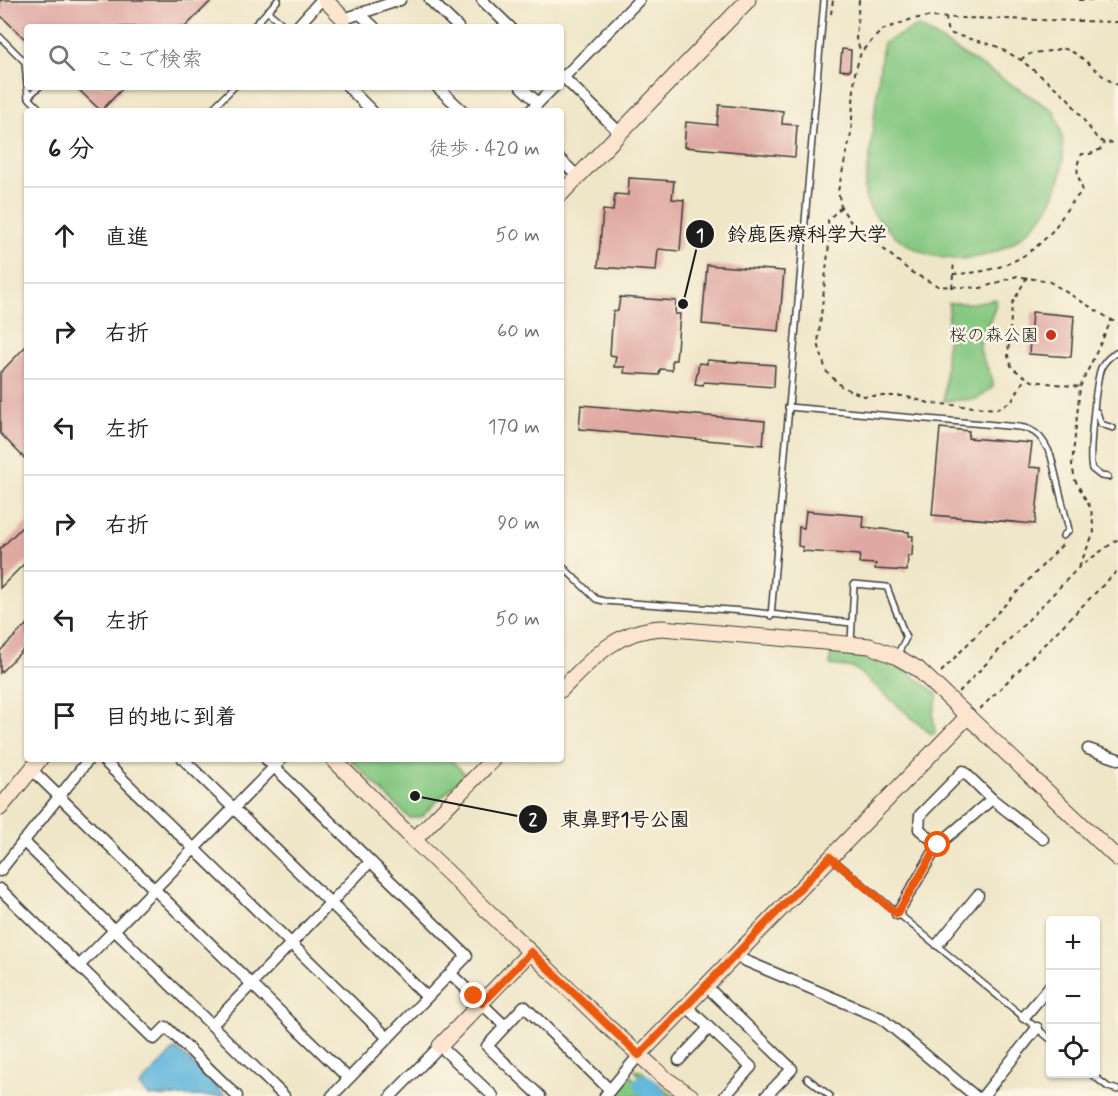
<!DOCTYPE html>
<html lang="ja">
<head>
<meta charset="utf-8">
<style>
  body { margin:0; font-family:Mynerve,"Klee One",sans-serif; background:#f6f6f6; color:#222 }
  .controls { position:absolute; right:18px; bottom:18px; display:grid; overflow:hidden; border-radius:6px; box-shadow:0 2px 4px #0004 }
  .controls button { width:54px; height:54px; display:grid; place-items:center; padding:0; border:0; border-bottom:2px solid #e0e0e0; background:#fff; color:#222; font:30px sans-serif }
  .stop { position:absolute; width:18px; height:18px; margin:-14px; border:4px solid #ea580c; border-radius:50%; background:#fff }
  .stop.end { background:#ea580c; border-color:#fff; box-shadow:0 2px 6px #0008 }
  .list { margin:0; padding:0; list-style:none }
  h2 { display:flex; justify-content:space-between; align-items:center; height:78px; margin:0; padding:0 24px; font-size:26px }
  h2 small { font-size:20px; font-weight:400; color:#767676 }
  .list li { display:grid; grid-template-columns:39px 1fr auto; gap:18px; align-items:center; box-sizing:border-box; height:96px; padding:0 24px; border-top:2px solid #e0e0e0 }
  .list b { display:block; font-size:22px; white-space:nowrap }
  .list em { font-size:20px; font-style:normal; color:#767676 }
  .icon { flex:none; width:33px; height:33px; fill:none; stroke:currentColor; stroke-width:2; stroke-linecap:round; stroke-linejoin:round }
  .map { position:relative; flex:none; width:1118px; height:1096px; overflow:hidden }
  .search { position:absolute; background:#fff; box-shadow:0 2px 4px #0004; left:24px; top:24px; width:540px; height:66px; display:flex; align-items:center; gap:15px; box-sizing:border-box; padding:0 21px; border-radius:6px; color:#767676; font-size:22px }
  .panel { position:absolute; background:#fff; box-shadow:0 2px 4px #0004; left:24px; top:108px; width:540px; height:654px; border-radius:6px }
  .map>svg:first-child { display:block }
  .green { fill:#85c881; stroke:#50724e; stroke-width:1.5 }
  .water { fill:#61b6dd; stroke:#3e697c; stroke-width:1.5 }
  .lines { fill:none; stroke-linecap:round; stroke-linejoin:round }
  .river { stroke:#61b6dd; stroke-width:20 }
  .building { fill:#dfa8a1 }
  .lane-casing { stroke:#3c3a36; stroke-width:8 }
  .street-casing { stroke:#3c3a36; stroke-width:13 }
  .secondary-casing { stroke:#3c3a36; stroke-width:17 }
  .path { stroke:#3c3a36; stroke-width:2; stroke-dasharray:4.5 4.5; stroke-linecap:butt }
  .lane { stroke:#fff; stroke-width:5 }
  .street { stroke:#fff; stroke-width:10 }
  .secondary { stroke:#fce5cf; stroke-width:15 }
  .route { stroke:#ea580c; stroke-width:8 }
  .poi-dot { fill:#c8321e; stroke:#fcf5e5; stroke-width:2 }
  .labels { text-anchor:middle; stroke-width:5; stroke-linejoin:round; paint-order:stroke }
  .poi-label { font-size:18px; fill:#1c1c1c; stroke:#fcf5e5; text-anchor:end }
  .leader { fill:none; stroke:#1c1c1c; stroke-width:2 }
  .callout-dot { fill:#1c1c1c; stroke:#fcf5e5; stroke-width:2 }
  .mark-label { font-size:18px; text-anchor:middle; font-weight:bold; fill:#fff }
  .callout-label { font-size:20px; text-anchor:middle; font-weight:bold; fill:#1c1c1c; stroke:#fcf5e5; stroke-width:5; stroke-linejoin:round; paint-order:stroke }
</style>
</head>
<body>
<div class="map">
<svg width="1118" height="1096" viewBox="0 0 1118 1096">
  <rect width="100%" height="100%" fill="#fcf5e5"/>
  <filter id="ink" filterUnits="userSpaceOnUse"><feTurbulence type="fractalNoise" baseFrequency=".0167" numOctaves="2"/><feDisplacementMap in="SourceGraphic" scale="12" xChannelSelector="R" yChannelSelector="G"/><feConvolveMatrix kernelMatrix="1 2 1 2 8 2 1 2 1" color-interpolation-filters="sRGB"/></filter>
  <filter id="wash" filterUnits="userSpaceOnUse"><feTurbulence type="fractalNoise" baseFrequency=".008" numOctaves="4" result="noise"/><feDisplacementMap in="SourceGraphic" scale="24" xChannelSelector="R" yChannelSelector="G"/><feGaussianBlur stdDeviation="1.35" result="paint"/><feColorMatrix in="noise" values="0 0 0 0 0 0 0 0 0 0 0 0 0 0 0 0 0 1.4 0 .05"/><feComposite in="paint" operator="in"/></filter>
  <g filter="url(#wash)">
    <rect width="100%" height="100%" fill="#efe6c8"/>
    <g class="green">
      <path d="M918,26L1054,111C1097,208 981,304 895,236C884,227 868,210 865,196C863,185 869,168 870,156C874,118 878,80 883,43Z"/>
      <path d="M996,299C996,317 982,328 980,345C979,361 994,371 993,387L977,399L944,401L949,303H973Z"/>
      <path d="M831,648C881,653 900,664 938,695L933,714L935,732L932,735L854,668L830,665Z"/>
      <polygon points="350,759 450,759 465,774 421,817 409,818"/>
      <polygon points="640,1070 674,1096 661,1096 635,1071"/>
      <polygon points="630,1075 652,1096 611,1096"/>
    </g>
    <polygon class="water" points="176,1048 226,1096 149,1096 139,1086"/>
    <g class="lines">
      <polyline class="river" points="644,1084 656,1096"/>
    </g>
    <g id="blocks">
      <g class="building">
        <polygon points="0,0 212,0 185,27 27,27 27,41 0,15"/>
        <polygon points="842,49 851,50 850,71 840,70"/>
        <polygon points="76,87 124,87 101,111"/>
        <polygon points="719,105 783,111 782,124 797,125 795,157 684,147 686,122 717,125"/>
        <polygon points="629,178 674,181 672,199 684,200 680,251 658,249 656,271 598,267 603,210 613,211 615,194 628,195"/>
        <polygon points="707,265 784,271 779,331 702,324"/>
        <polygon points="620,297 676,301 675,314 680,314 676,360 672,360 672,370 660,369 659,375 624,373 625,367 614,367 616,356 610,355 613,311 618,311"/>
        <polygon points="1032,312 1074,316 1071,357 1029,354"/>
        <polygon points="27,345 27,461 0,433 0,373"/>
        <polygon points="707,360 775,365 774,387 704,382 703,385 695,384 699,363 707,364"/>
        <polygon points="581,405 765,421 763,445 579,429"/>
        <polygon points="940,428 969,431 968,438 1032,443 1029,467 1041,468 1035,524 932,515"/>
        <polygon points="806,511 864,516 863,527 909,532 909,536 913,536 912,556 908,556 907,571 875,569 876,564 859,563 860,555 803,551 803,547 798,546 799,527 804,528"/>
        <polygon points="27,522 27,561 0,588 0,549"/>
        <polygon points="27,624 27,646 0,673 0,651"/>
      </g>
    </g>
  </g>
  <g filter="url(#ink)">
    <use href="#blocks" fill-opacity="0" stroke="#3c3a36" stroke-width="1.5"/>
    <g class="lines">
      <defs>
        <g id="lane">
          <polyline points="267,11 286,27"/>
          <polyline points="253,27 278,0"/>
          <polyline points="0,37 25,62 27,86"/>
          <polyline points="27,87 28,97 42,111"/>
          <polyline points="28,97 39,87"/>
          <polyline points="210,111 234,87"/>
          <path d="M788,407L1019,427C1037,429 1044,440 1051,456L1069,530L1063,536"/>
          <polyline points="1097,412 1101,424 1113,428"/>
          <path d="M1108,477L1101,476L1092,469C1088,457 1096,380 1101,368C1105,361 1110,355 1118,352"/>
          <polyline points="561,565 596,599 604,601 743,611 851,623"/>
          <polyline points="771,616 824,0"/>
          <polyline points="851,642 854,584 887,587 906,638 897,655"/>
          <polyline points="831,858 1050,1039"/>
          <polyline points="1091,1074 1108,1087 1118,1090"/>
          <polyline points="807,1078 830,1096"/>
        </g>
        <g id="street">
          <polyline points="430,0 458,27"/>
          <polyline points="482,0 510,27"/>
          <polyline points="359,13 374,27"/>
          <polyline points="344,19 400,0"/>
          <polyline points="297,27 321,0"/>
          <polyline points="561,75 621,134"/>
          <polyline points="561,80 639,0"/>
          <polyline points="348,87 372,111"/>
          <polyline points="437,87 463,111"/>
          <polyline points="521,87 538,103"/>
          <polyline points="530,111 554,87"/>
          <polyline points="561,160 578,177"/>
          <polyline points="1088,749 1118,759"/>
          <polyline points="102,759 388,1038"/>
          <polyline points="183,759 427,997"/>
          <polyline points="266,759 467,956 332,1096"/>
          <polyline points="32,770 348,1078"/>
          <polyline points="23,841 284,1096"/>
          <polyline points="938,845 919,829 920,815 963,771 992,799 1043,839"/>
          <polyline points="0,871 89,759"/>
          <polyline points="0,889 154,1039 166,1027 237,1096"/>
          <polyline points="897,914 938,845 992,799"/>
          <polyline points="938,944 978,895"/>
          <polyline points="734,956 881,1018 975,1096"/>
          <polyline points="79,966 282,759"/>
          <polyline points="451,974 504,1025"/>
          <polyline points="705,985 792,1069 766,1096"/>
          <polyline points="685,1005 751,1067 725,1096"/>
          <polyline points="1024,1017 1050,986"/>
          <polyline points="212,1025 370,862"/>
          <polyline points="679,1060 709,1028"/>
          <polyline points="610,1090 639,1055"/>
          <polyline points="391,1096 440,1046 493,1096"/>
          <polyline points="540,1096 487,1046 524,1006 610,1090 605,1096"/>
          <polyline points="983,1096 1037,1028"/>
        </g>
        <g id="secondary">
          <polyline points="325,0 344,19"/>
          <polyline points="561,194 748,0"/>
          <path d="M561,690C592,659 616,630 662,628L870,646L897,657L918,669L1118,859"/>
          <polyline points="333,759 414,840 493,759"/>
          <polyline points="0,808 40,759"/>
          <polyline points="414,840 605,1024 666,1079 691,1096"/>
          <polyline points="440,1046 530,952"/>
          <polyline points="639,1055 968,716"/>
        </g>
      </defs>
      <use href="#lane" class="lane-casing"/>
      <use href="#street" class="street-casing"/>
      <use href="#secondary" class="secondary-casing"/>
      <g class="path">
        <polyline points="859,0 856,39 861,52"/>
        <polyline points="1079,0 1118,0"/>
        <polyline points="831,14 833,0"/>
        <polyline points="946,17 947,29 952,34 996,46 1021,60 1067,97 1096,137 1104,143 1118,142"/>
        <polyline points="1118,22 926,17 912,19 882,30 861,52 855,73 851,134 838,191 841,207 850,221 911,272 938,286 981,288 1017,276 1050,282 1118,324"/>
        <path d="M1021,60C1030,49 1048,54 1061,48C1085,53 1096,76 1118,85"/>
        <polyline points="841,207 828,220 829,244 818,343 826,371 842,387 864,396 904,396 929,403 997,409 1012,401 1025,378"/>
        <path d="M953,274C993,273 1026,262 1053,230C1063,217 1068,204 1081,193L1082,188C1078,176 1074,166 1082,154H1090L1101,149L1104,143"/>
        <polyline points="1027,277 1012,304 1008,356 1012,368 1032,381 1080,387 1072,465 1075,480 1091,509 1094,532 1079,567"/>
        <polyline points="952,288 954,261"/>
        <polyline points="1080,387 1112,319"/>
        <polyline points="941,672 1063,544"/>
        <polyline points="959,692 1079,567 1118,539"/>
        <polyline points="980,709 1118,570"/>
      </g>
      <use href="#lane" class="lane"/>
      <use href="#street" class="street"/>
      <use href="#secondary" class="secondary"/>
    </g>
  </g>
  <g class="lines" filter="url(#ink)">
    <polyline class="route" points="474,996 482,1003 531,952 639,1055 830,857 897,914 938,845"/>
  </g>
  <circle class="poi-dot" cx="1051" cy="335" r="6"/>
  <g class="labels">
    <g class="poi-label">
      <text x="1039" y="341">桜の森公園</text>
    </g>
  </g>
  <path class="leader" d="M683 304L700 234M415 796L533 819"/>
  <g class="callout-dot">
    <circle cx="683" cy="304" r="6"/>
    <circle cx="415" cy="796" r="6"/>
    <circle cx="700" cy="234" r="15"/>
    <circle cx="533" cy="819" r="15"/>
  </g>
  <g class="mark-label">
    <text x="700" y="241">1</text>
    <text x="533" y="825">2</text>
  </g>
  <g class="callout-label">
    <text x="807" y="241">鈴鹿医療科学大学</text>
    <text x="625" y="826">東鼻野1号公園</text>
  </g>
</svg>
<div class="controls">
<button>+</button>
<button>−</button>
<button><svg class="icon" aria-label="locate" viewBox="0 0 24 24"><circle cx="12" cy="12" r="6"/><path d="M12 2v4M12 18v4M2 12h4M18 12h4"/></svg></button>
</div>
<div class="stop" style="left:938px;top:845px"></div>
<div class="stop end" style="left:474px;top:996px"></div>
<div class="search"><svg class="icon" aria-label="search" viewBox="0 0 24 24"><circle cx="10" cy="10" r="6"/><path d="M15 15l6 6"/></svg>ここで検索</div>
<section class="panel">
<h2>6 分<small>徒歩 · 420 m</small></h2>
<ul class="list">
<li><svg class="icon" aria-label="ahead" viewBox="0 0 24 24"><path d="M12 20V5M6 11l6-6 6 6"/></svg><div><b>直進</b></div><em>50 m</em></li>
<li><svg class="icon" aria-label="right" viewBox="0 0 24 24"><path d="M7 20v-9h11M14 6l5 5-5 5"/></svg><div><b>右折</b></div><em>60 m</em></li>
<li><svg class="icon" aria-label="left" viewBox="0 0 24 24"><path d="M17 20v-9H6M10 6l-5 5 5 5"/></svg><div><b>左折</b></div><em>170 m</em></li>
<li><svg class="icon" aria-label="right" viewBox="0 0 24 24"><path d="M7 20v-9h11M14 6l5 5-5 5"/></svg><div><b>右折</b></div><em>90 m</em></li>
<li><svg class="icon" aria-label="left" viewBox="0 0 24 24"><path d="M17 20v-9H6M10 6l-5 5 5 5"/></svg><div><b>左折</b></div><em>50 m</em></li>
<li><svg class="icon" aria-label="arrive" viewBox="0 0 24 24"><path d="M6 21V4h12l-3 4 3 4H6"/></svg><div><b>目的地に到着</b></div></li>
</ul>
</section>
</div>
</body>
</html>
